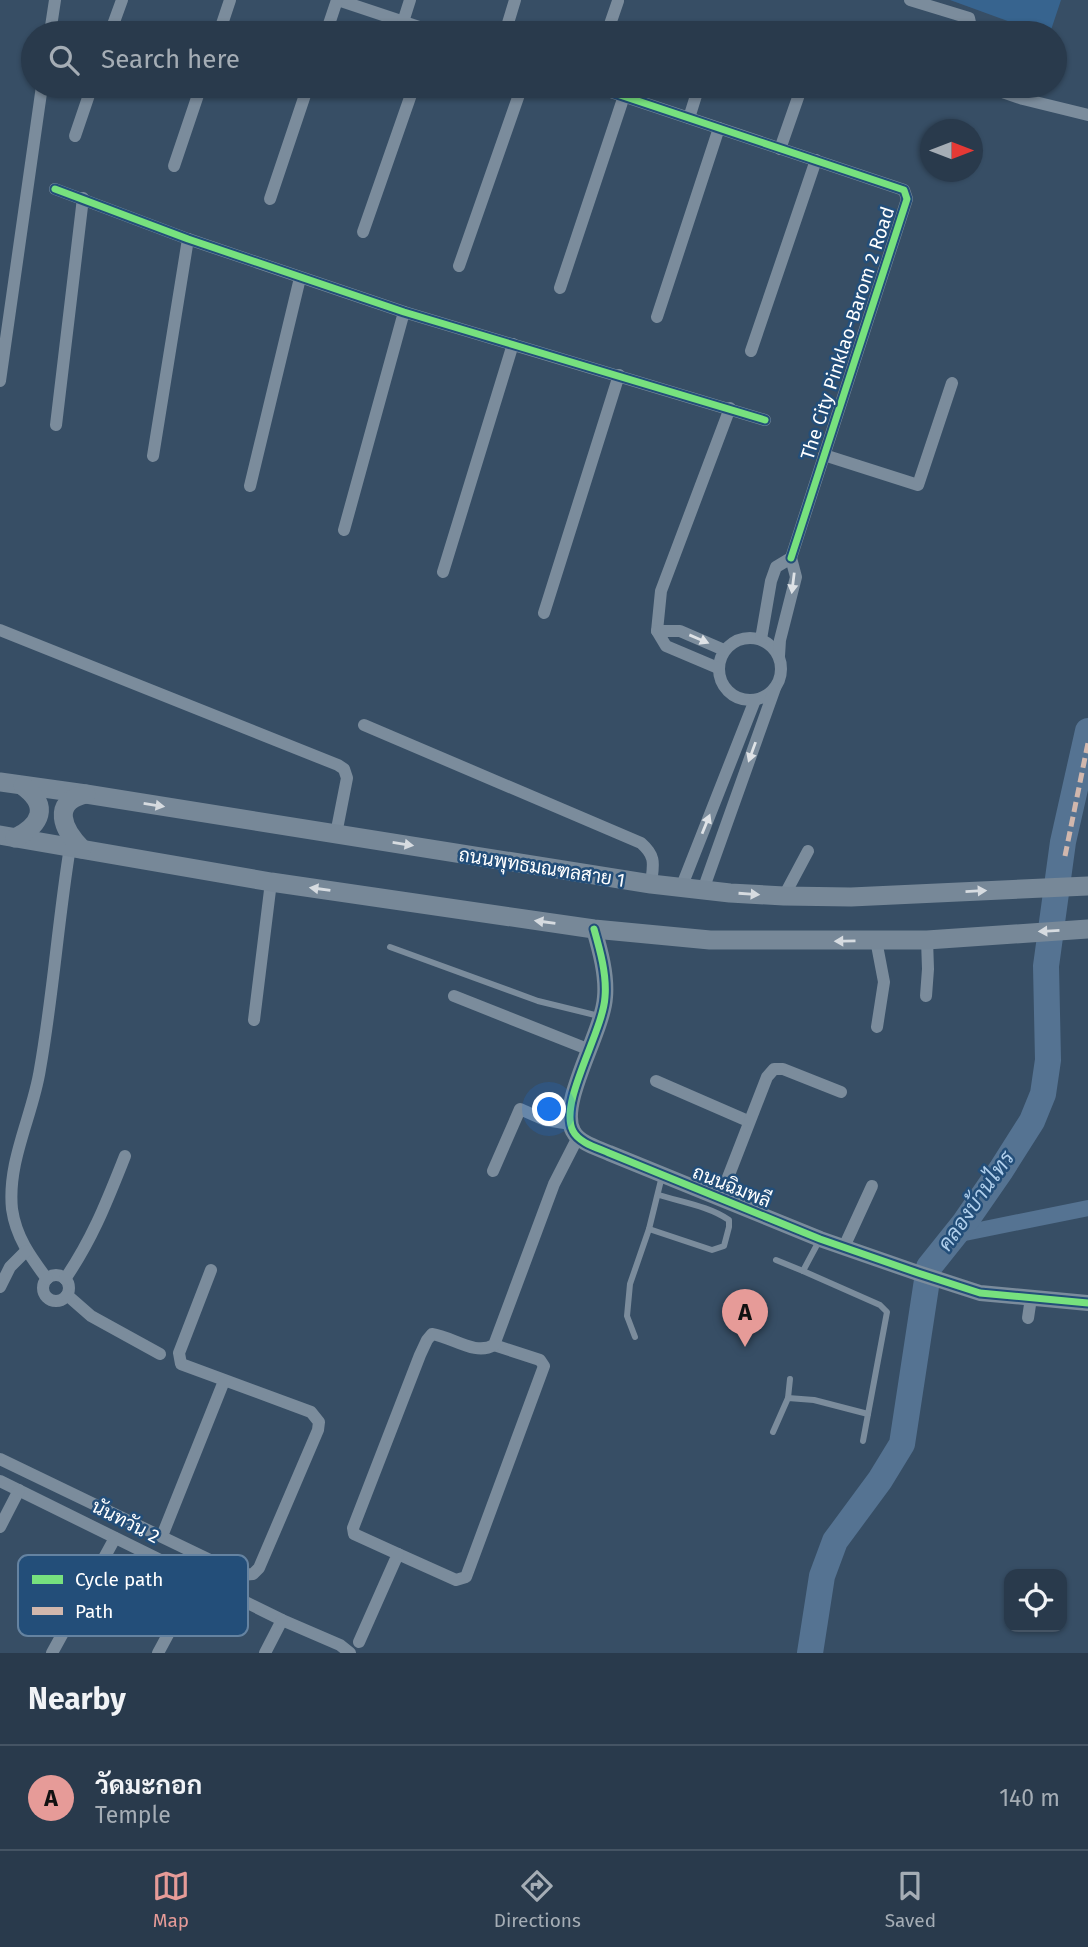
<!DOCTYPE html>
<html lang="en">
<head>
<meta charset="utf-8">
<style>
  body { margin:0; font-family:"Fira Sans",Sarabun,sans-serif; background:#354556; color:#f1f3f6 }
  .controls { position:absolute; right:21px; bottom:21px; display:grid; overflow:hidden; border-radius:14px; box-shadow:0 2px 5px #0004 }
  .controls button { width:63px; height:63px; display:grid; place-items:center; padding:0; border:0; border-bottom:2px solid #455464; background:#293a4c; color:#f1f3f6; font:35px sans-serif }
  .compass { position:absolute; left:920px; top:119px; width:63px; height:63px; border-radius:50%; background:#293a4c; box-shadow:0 2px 5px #0004; rotate:90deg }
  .you { position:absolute; left:550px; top:1110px; width:24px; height:24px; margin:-18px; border:5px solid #fff; border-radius:50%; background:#1a73e8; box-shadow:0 0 0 10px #1a73e833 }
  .badge { display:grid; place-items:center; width:46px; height:46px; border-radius:50%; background:#e69b98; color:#111; font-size:23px; font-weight:700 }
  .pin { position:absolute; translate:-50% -58px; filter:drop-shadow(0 2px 4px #0008) }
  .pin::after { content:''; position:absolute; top:37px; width:24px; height:21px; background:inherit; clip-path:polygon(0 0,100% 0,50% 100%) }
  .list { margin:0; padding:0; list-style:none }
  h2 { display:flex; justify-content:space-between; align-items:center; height:91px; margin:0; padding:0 28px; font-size:30px }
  h2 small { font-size:23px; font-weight:400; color:#a5adb5 }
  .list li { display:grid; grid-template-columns:46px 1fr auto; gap:21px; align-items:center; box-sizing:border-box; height:105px; padding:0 28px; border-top:2px solid #455464 }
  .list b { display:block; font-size:26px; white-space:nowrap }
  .list p { margin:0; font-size:23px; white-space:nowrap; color:#a5adb5 }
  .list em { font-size:23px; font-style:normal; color:#a5adb5 }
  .icon { flex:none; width:38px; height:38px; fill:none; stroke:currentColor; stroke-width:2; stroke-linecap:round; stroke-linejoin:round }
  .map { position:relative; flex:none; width:1088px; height:1653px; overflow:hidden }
  .search { position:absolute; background:#293a4c; box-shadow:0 2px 5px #0004; left:21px; right:21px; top:21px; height:77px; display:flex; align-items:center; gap:18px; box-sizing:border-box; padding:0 24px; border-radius:38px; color:#a5adb5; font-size:26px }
  .sheet { height:196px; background:#293a4c }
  nav { display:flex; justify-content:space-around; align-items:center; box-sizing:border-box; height:98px; border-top:2px solid #455464; background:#293a4c; font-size:19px; color:#a5adb5 }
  nav a { display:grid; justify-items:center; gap:4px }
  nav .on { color:#e69b98 }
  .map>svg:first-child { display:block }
  .green { fill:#37648f }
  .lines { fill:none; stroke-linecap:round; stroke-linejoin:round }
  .canal { stroke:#557392; stroke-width:16 }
  .river { stroke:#557392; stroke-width:26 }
  .service { stroke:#7b8c9c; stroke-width:6 }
  .minor { stroke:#7b8c9c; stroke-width:12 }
  .tertiary { stroke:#7b8c9c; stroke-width:16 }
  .secondary { stroke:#778898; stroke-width:19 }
  .quiet { stroke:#d1b7ad; stroke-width:5; stroke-dasharray:10 5; stroke-linecap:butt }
  .cycleway-casing { stroke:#234e79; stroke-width:11 }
  .cycleway { stroke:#77e17e; stroke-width:7 }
  .oneway { fill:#dee2e6 }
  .oneway2 { fill:#d6dbe0 }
  .labels { text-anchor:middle; stroke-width:5; stroke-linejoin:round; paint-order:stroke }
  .street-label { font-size:19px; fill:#fff; stroke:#234e79 }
  .water-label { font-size:21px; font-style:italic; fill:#b0cfec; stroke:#234e79 }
  .key { fill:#234e79; stroke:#6583a1; stroke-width:2 }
  .key-label { font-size:19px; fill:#fff }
</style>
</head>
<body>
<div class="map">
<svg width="1088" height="1653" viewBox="0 0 1088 1653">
  <rect width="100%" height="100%" fill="#374e65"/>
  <polygon class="green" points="950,0 1061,0 1050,33 1041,33"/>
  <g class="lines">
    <polyline class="canal" points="955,1235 1088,1208"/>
    <polyline class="river" points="810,1653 822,1576 835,1541 880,1480 902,1444 929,1267 965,1222 1001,1170 1032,1121 1043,1094 1048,1060 1046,966 1063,842 1088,731"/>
    <g class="service">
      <polyline points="390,947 538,1001 599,1016"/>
      <path d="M649,1229L712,1250L724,1246L729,1227V1220C709,1206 681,1202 659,1195"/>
      <polyline points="819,1241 803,1271 880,1305 887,1312 863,1441"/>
      <polyline points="776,1260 803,1271"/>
      <polyline points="635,1337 627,1316 630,1284 649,1229 662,1176"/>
      <polyline points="788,1398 790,1379"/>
      <polyline points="773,1432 788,1398 814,1400 868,1414"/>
    </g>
    <g class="minor">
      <polyline points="338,0 437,33"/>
      <polyline points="910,0 969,18 971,27 968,33"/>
      <polyline points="403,22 410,0"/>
      <polyline points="50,33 55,0"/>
      <polyline points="110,33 122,0"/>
      <polyline points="219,33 230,0"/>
      <polyline points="326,33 337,0"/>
      <polyline points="505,33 515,0"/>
      <polyline points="607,33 618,1"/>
      <polyline points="714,33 715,32"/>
      <polyline points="593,86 904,190 907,199 791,558"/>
      <polyline points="985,86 1023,99 1088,115"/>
      <polyline points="689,118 699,86"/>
      <polyline points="75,136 92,86"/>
      <polyline points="780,149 802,86"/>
      <polyline points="174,166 201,86"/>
      <polyline points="55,189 188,239 404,312 765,420"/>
      <polyline points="270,199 308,86"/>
      <polyline points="363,232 414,86"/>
      <polyline points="459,266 522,86"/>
      <polyline points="560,288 624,96"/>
      <polyline points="657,317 719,128"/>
      <polyline points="751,351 816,160"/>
      <polyline points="0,381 42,86"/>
      <polyline points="56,425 83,198"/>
      <polyline points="824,455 918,485 952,383"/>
      <polyline points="153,456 188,239"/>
      <polyline points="250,486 300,278"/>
      <polyline points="344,530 404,312"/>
      <polyline points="443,572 513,344"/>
      <polyline points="544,613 619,375"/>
      <polyline points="0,630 338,765 344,769 347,778 336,834"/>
      <polyline points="657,631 661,591 730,408"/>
      <circle cx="750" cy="669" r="31"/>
      <polyline points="761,639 771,581 776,567 791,558 796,577 780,640 779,656"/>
      <polyline points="718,668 666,646 657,631 680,631 724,650"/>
      <path d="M364,725L641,843C657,857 653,865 651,884"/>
      <polyline points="681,888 755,700"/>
      <polyline points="703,890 775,688"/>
      <polyline points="784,896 808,851"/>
      <polyline points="876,940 884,982 877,1027"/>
      <polyline points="454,996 590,1050"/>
      <polyline points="926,996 928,969 927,940"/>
      <polyline points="254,1020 271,882"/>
      <polyline points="656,1081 748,1121"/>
      <polyline points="493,1171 520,1109 545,1120 571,1124"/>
      <polyline points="720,1198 767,1077 774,1069 783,1069 841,1092"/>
      <polyline points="844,1247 872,1186"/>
      <circle cx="56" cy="1288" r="13"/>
      <path d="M47,1279C30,1256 16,1237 12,1209C7,1161 33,1115 40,1069C53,996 58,921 70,847"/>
      <path d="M65,1279C93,1238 107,1201 125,1156"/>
      <polyline points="0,1287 10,1267 26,1251"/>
      <polyline points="67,1295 91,1316 160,1354"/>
      <polyline points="1028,1318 1031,1298"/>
      <polyline points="0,1459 241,1575 253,1574 259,1568 318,1430 319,1422 311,1412 181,1364 179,1353 211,1270"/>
      <polyline points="0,1481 282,1620 340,1645 350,1653"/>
      <polyline points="0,1527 19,1490"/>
      <polyline points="162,1536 224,1381"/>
      <polyline points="398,1554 456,1580 466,1577 544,1366 540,1360 494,1345"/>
      <path d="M359,1642L398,1554L354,1534L353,1528L420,1355L427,1340L432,1334C453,1337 475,1356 494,1345L554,1184L578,1137"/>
      <polyline points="52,1653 115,1538"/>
      <polyline points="158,1653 198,1579"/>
      <polyline points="265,1653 282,1620"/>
    </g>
    <path class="tertiary" d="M594,929C600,950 607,975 605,997C603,1032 558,1103 573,1131C579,1143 598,1148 609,1153L820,1239L918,1273L980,1293L1088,1303"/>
    <g class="secondary">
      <polyline points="0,782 86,794 651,884 730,893 784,896 851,897 1088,886"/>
      <polyline points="0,835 271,882 594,929 710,940 927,940 1088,929"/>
      <path d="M15,838C41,825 50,806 23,786"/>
      <path d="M82,849C63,830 50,802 86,794"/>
    </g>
    <polyline class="quiet" points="1065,856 1088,743"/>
    <defs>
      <g id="cycleway">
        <polyline points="593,86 904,190 907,199 791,558"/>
        <polyline points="55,189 188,239 404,312 765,420"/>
        <path d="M594,929C600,950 607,975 605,997C603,1032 558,1103 573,1131C579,1143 598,1148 609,1153L820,1239L918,1273L980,1293L1088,1303"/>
      </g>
    </defs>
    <use href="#cycleway" class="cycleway-casing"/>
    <use href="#cycleway" class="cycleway"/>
  </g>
  <defs><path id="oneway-solid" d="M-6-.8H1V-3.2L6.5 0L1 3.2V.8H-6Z" transform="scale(1.75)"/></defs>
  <g class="oneway">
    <use href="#oneway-solid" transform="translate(793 583) rotate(97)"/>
    <use href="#oneway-solid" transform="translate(699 639) rotate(23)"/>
    <use href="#oneway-solid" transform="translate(752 752) rotate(110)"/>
    <use href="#oneway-solid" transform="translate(706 824) rotate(-68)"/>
  </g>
  <g class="oneway2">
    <use href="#oneway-solid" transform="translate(154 805) rotate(9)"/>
    <use href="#oneway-solid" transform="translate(403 844) rotate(9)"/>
    <use href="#oneway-solid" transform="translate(320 889) rotate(-172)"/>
    <use href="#oneway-solid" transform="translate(976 891) rotate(-3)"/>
    <use href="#oneway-solid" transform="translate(749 894) rotate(4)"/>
    <use href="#oneway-solid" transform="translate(545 922) rotate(-172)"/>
    <use href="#oneway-solid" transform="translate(1049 931) rotate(177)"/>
    <use href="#oneway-solid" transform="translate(845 941) rotate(179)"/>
  </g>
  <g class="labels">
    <g class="street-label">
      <text transform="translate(847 333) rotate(-72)" y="7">The City Pinklao-Barom 2 Road</text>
      <text transform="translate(542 867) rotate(9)" y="7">ถนนพุทธมณฑลสาย 1</text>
      <text transform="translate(732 1186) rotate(22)" y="7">ถนนฉิมพลี</text>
      <text transform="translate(126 1521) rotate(27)" y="7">นันทวัน 2</text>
    </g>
    <g class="water-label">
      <text transform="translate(976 1201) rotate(-55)" y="7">คลองบ้านไทร</text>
    </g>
  </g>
  <rect x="18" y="1555" width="230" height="81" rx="10" class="key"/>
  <rect x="32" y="1575" width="31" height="9" fill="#77e17e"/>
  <rect x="32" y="1607" width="31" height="8" fill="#d1b7ad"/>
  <g class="key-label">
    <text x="75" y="1586">Cycle path</text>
    <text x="75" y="1618">Path</text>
  </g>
</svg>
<div class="controls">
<button><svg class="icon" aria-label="locate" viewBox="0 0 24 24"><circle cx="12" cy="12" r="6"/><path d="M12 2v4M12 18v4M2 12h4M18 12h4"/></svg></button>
</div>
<svg class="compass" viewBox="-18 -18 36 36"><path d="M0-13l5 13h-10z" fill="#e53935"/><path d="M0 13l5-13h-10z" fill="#a5adb5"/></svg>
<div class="you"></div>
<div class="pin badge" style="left:745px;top:1347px">A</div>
<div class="search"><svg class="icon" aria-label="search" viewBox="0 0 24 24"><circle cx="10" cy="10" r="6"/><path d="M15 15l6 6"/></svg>Search here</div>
</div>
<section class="sheet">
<h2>Nearby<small></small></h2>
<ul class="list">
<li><span class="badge">A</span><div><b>วัดมะกอก</b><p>Temple</p></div><em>140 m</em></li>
</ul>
</section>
<nav>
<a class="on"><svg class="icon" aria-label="map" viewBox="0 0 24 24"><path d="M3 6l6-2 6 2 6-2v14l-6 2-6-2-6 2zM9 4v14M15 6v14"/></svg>Map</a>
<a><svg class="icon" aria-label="directions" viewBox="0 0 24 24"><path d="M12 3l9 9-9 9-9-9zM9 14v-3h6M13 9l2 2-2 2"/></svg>Directions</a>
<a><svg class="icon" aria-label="saved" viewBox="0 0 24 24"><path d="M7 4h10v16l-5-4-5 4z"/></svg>Saved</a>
</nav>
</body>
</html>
